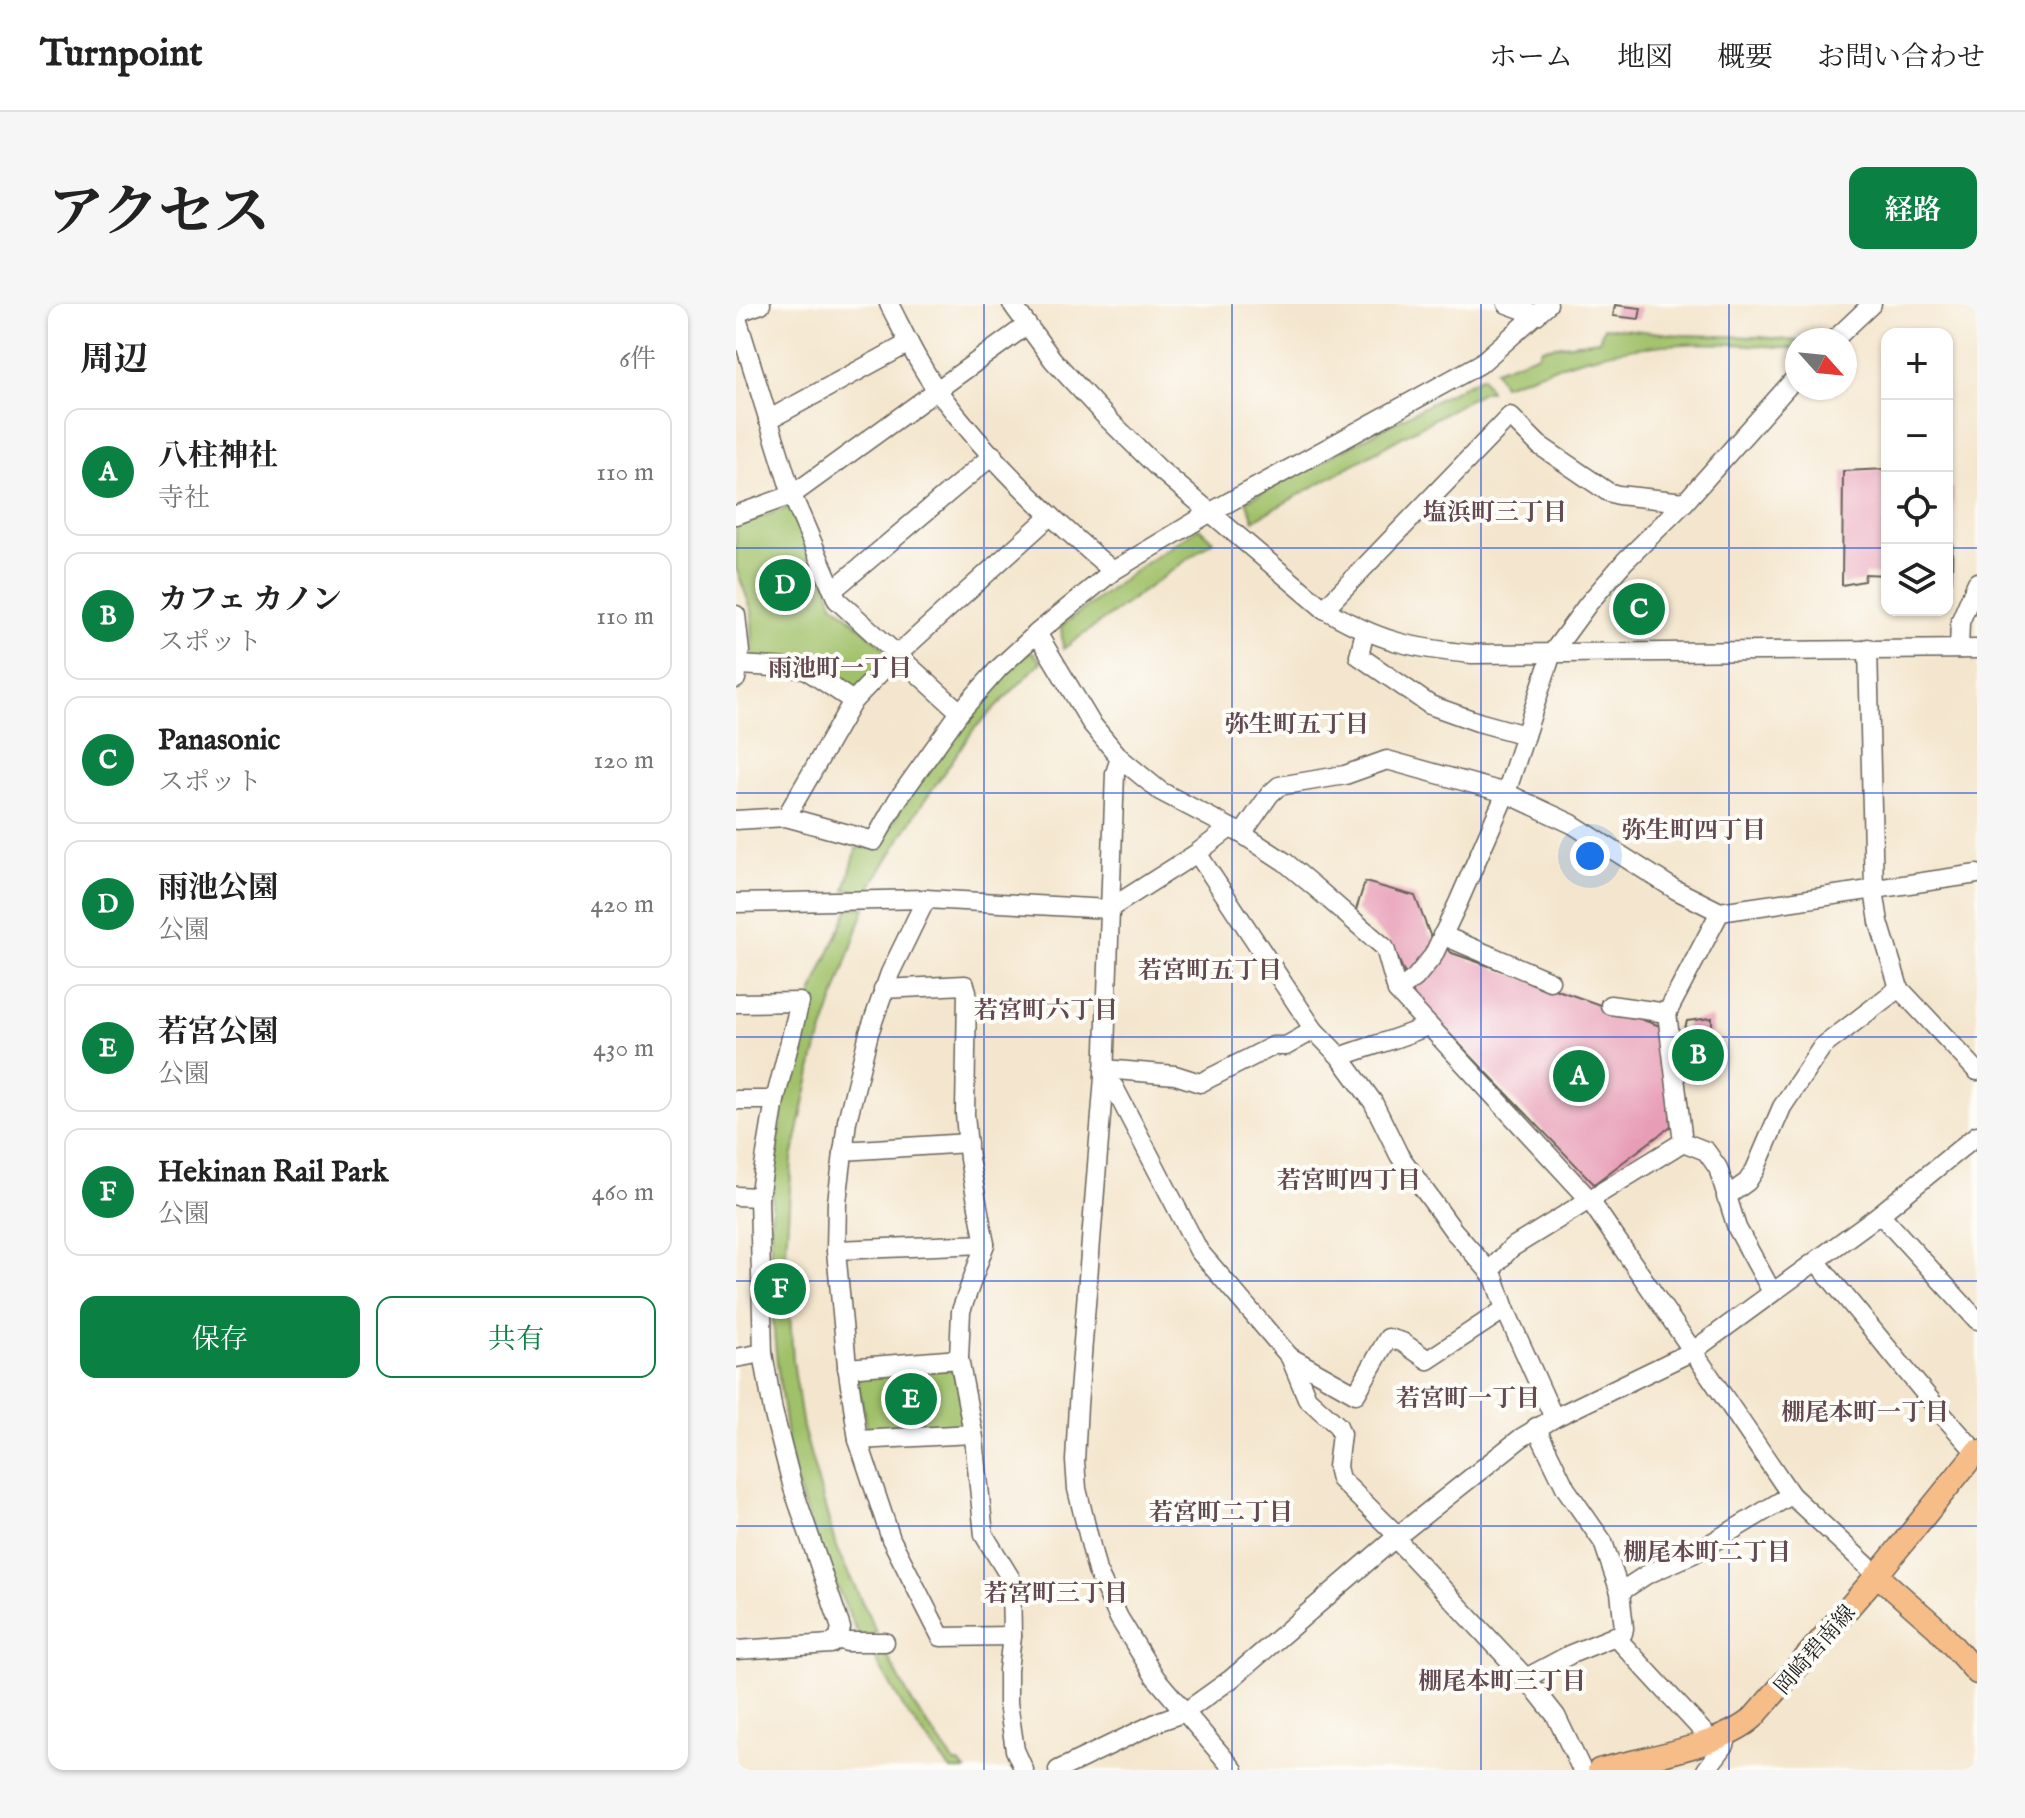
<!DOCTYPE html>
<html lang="ja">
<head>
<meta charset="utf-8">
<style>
  body { margin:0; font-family:"IM FELL English","Noto Serif JP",serif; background:#f6f6f6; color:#222 }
  .controls { position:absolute; right:24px; top:24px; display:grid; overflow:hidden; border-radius:16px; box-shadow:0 2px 6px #0004 }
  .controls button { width:72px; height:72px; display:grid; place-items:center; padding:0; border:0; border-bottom:2px solid #e0e0e0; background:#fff; color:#222; font:40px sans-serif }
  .compass { position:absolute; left:1049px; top:24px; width:72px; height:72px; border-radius:50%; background:#fff; box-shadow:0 2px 6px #0004; rotate:117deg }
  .you { position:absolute; left:854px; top:552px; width:28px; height:28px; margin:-20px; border:6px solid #fff; border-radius:50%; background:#1a73e8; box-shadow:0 0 0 12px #1a73e833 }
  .badge { display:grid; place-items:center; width:52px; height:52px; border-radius:50%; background:#0b8043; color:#fff; font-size:26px; font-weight:700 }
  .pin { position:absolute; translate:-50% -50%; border:4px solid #fff; box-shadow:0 2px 8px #0006 }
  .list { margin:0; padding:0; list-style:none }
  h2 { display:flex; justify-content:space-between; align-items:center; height:104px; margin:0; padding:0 32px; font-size:34px }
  h2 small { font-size:26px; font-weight:400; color:#767676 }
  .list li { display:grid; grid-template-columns:52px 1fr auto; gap:24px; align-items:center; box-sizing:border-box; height:128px; margin:0 16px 16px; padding:0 16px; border:2px solid #e0e0e0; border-radius:16px }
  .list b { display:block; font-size:30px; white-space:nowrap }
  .list p { margin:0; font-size:26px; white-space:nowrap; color:#767676 }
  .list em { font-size:26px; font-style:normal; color:#767676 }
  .actions { display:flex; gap:16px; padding:24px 32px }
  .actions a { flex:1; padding:18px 0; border:2px solid #0b8043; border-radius:16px; text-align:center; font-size:28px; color:#0b8043 }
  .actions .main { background:#0b8043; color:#fff }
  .icon { flex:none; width:44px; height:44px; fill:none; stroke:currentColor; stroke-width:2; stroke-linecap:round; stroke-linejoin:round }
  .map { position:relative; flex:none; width:1241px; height:1466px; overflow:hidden; border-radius:16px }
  header { display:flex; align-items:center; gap:48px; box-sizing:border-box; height:112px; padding:0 40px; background:#fff; border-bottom:2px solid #e0e0e0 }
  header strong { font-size:38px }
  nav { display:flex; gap:44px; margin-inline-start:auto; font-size:28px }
  .intro { display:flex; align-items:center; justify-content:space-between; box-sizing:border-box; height:192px; padding:0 48px }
  h1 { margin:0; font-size:56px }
  .button { padding:20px 36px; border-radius:16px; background:#0b8043; color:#fff; font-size:28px; font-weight:700 }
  main { display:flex; gap:48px; padding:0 48px }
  aside { flex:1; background:#fff; border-radius:16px; box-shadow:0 2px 6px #0004 }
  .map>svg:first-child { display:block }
  .green { fill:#a0c169; stroke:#5e6e42; stroke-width:2 }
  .building { fill:#e89db7 }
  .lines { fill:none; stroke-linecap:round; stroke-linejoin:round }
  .minor-casing { stroke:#68635a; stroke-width:21 }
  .major-casing { stroke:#68635a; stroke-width:25 }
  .minor { stroke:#fff; stroke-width:18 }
  .major { stroke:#f7bd88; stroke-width:22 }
  .grid { fill:none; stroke:#1d4ed8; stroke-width:2; stroke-opacity:0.55 }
  .labels { text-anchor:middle; stroke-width:8; stroke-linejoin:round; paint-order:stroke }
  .street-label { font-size:22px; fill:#1c1c1c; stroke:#fdfcf7 }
  .neighbourhood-label { font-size:24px; font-weight:bold; fill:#634952; stroke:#fdfcf7 }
</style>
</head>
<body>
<header>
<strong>Turnpoint</strong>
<nav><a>ホーム</a><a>地図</a><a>概要</a><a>お問い合わせ</a></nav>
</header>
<div class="intro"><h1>アクセス</h1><a class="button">経路</a></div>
<main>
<aside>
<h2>周辺<small>6件</small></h2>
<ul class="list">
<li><span class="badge">A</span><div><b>八柱神社</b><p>寺社</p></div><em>110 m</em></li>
<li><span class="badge">B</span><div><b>カフェ カノン</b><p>スポット</p></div><em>110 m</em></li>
<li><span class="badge">C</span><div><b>Panasonic</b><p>スポット</p></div><em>120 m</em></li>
<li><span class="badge">D</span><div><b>雨池公園</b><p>公園</p></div><em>420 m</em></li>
<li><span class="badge">E</span><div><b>若宮公園</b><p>公園</p></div><em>430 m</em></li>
<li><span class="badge">F</span><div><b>Hekinan Rail Park</b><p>公園</p></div><em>460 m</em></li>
</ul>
<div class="actions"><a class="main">保存</a><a>共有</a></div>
</aside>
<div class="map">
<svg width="1241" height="1466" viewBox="0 0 1241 1466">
  <rect width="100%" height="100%" fill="#fdfcf7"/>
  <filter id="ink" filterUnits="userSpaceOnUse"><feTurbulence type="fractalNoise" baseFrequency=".0125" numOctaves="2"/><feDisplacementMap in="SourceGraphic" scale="16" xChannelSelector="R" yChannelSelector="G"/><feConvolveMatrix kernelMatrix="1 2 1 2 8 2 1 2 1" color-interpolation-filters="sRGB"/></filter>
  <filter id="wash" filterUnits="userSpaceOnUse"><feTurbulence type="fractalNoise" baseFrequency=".006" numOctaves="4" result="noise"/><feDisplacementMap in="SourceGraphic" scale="32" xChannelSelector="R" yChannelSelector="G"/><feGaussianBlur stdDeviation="1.8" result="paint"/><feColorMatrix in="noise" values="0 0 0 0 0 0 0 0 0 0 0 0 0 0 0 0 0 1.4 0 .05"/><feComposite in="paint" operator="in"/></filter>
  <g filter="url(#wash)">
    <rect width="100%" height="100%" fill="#f4e6ce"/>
    <g class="green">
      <path d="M868,23L944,31L1024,33L1061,37V45C991,37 923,36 854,53C825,60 796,72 767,81L759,66L803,50L806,44L863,36Z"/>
      <polygon points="746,72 754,87 748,87 518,216 510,197"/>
      <polygon points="62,200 97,299 156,351 117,391 74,361 17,358 16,307 0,264 0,222"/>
      <polygon points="463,224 477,237 327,345 325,322 407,261"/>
      <polygon points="292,348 297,348 305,358 238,425 182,506 132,587 109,586 121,543 142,545 165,504 263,374"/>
      <path d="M129,603L78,754L56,855L50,947L57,1057L67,1124L101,1246L141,1329L123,1332C98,1277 71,1221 56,1162C51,1141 49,1118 46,1096C25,960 32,819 77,688C87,660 101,632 113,604Z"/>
      <polygon points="219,1065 232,1124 132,1129 119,1066"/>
      <polygon points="147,1344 178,1402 219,1459 223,1459 230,1466 215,1466 170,1408 135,1347"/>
    </g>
    <g id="blocks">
      <g class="building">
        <polygon points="879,1 905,4 903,15 877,12"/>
        <polygon points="1151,165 1151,271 1129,270 1128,277 1106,281 1107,167"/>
        <polygon points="1211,184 1217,184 1216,278 1211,279"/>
        <polygon points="915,282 921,318 886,325 886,292"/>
        <polygon points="629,578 679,592 694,631 716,649 927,723 935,822 858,880 679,694 656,640 620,606"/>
        <polygon points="976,714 975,765 951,766 945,737 951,717"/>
      </g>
    </g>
  </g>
  <g filter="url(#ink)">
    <use href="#blocks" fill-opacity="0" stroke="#68635a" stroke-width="2"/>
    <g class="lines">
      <defs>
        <g id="minor">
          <path d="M153,0C168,29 182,60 201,86C251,153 313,213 377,267L475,208L744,60L812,0"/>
          <path d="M276,0L317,56L370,113L422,164L588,305C643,337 673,344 736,350L1241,345"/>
          <polyline points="771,0 801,11"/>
          <polyline points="0,9 25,0"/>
          <polyline points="0,11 56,191 101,296 224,408"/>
          <polyline points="1098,36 1136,0"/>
          <polyline points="32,116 173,39"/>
          <polyline points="0,211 56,191 291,21"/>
          <polyline points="97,286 257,151"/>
          <polyline points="588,305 774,112 803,141 872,188 882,191 949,198"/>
          <polyline points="0,311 4,348 0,375"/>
          <polyline points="629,327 623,352 694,401 742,418 789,431"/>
          <polyline points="301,329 355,419 384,454 424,487 506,530 549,558 580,584 649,644 661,687 853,895 1055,1191 1141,1271"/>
          <polyline points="1132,344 1138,586 1143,618 1163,684 1241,767"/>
          <polyline points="1223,345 1224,318 1241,278"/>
          <polyline points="4,361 69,365 117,397"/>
          <polyline points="384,454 379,469 368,773 342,1101 339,1157 341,1185 361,1267 383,1314 419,1373 498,1466"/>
          <polyline points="50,513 117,397 161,351 314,212"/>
          <polyline points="0,516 50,513 138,537 162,495 224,408 263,364 301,329 377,267"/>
          <polyline points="506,530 534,490 543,482 609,471 651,456 770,489 836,520 940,586 984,608 1241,570"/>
          <polyline points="461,549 578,726 604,753 637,798 663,851 717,926 758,973 769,1005 818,1114"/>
          <polyline points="190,595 154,669 133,729 111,817 101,898 100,947 111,1061 122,1136 155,1235 205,1333 276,1332"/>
          <polyline points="0,599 190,595 373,605 461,549 494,524"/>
          <polyline points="706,631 814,677"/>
          <polyline points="147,685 229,681 231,687 229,810 233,855 249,940 225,1007 223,1055 238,1134 248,1231 275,1275 276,1332 272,1366 272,1399 279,1446 288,1466"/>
          <polyline points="661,687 679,674 697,652 722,599 770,489 816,349 852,300 889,257 949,198 1061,72"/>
          <polyline points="0,699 64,698 39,796 23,893 27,1049 37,1107 57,1184 105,1324 102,1335 95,1340 0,1346"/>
          <polyline points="874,701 931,709"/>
          <path d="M604,753C633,742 663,735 691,722"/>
          <polyline points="368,765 439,771 464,779 537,742 550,742 578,726"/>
          <polyline points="368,773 378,783 463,947 554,1053 571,1094 602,1122 605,1130 601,1163 604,1175 662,1232"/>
          <polyline points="0,796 39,796"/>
          <polyline points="947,838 931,709 984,608"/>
          <polyline points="947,838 970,847 982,864 1001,924 1036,988"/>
          <polyline points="107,847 232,839"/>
          <polyline points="0,892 23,893"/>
          <polyline points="990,893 1011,878 1019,866 1046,803 1086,743 1163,684"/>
          <polyline points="1144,910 1241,1016"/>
          <polyline points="100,946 249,940"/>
          <polyline points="1080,957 1205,1109 1240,1148"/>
          <polyline points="753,968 775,944 947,838"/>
          <polyline points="554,1053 620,1090 652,1034 666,1038 692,1056 769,1005"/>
          <polyline points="0,1054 27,1049"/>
          <polyline points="111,1064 223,1055"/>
          <polyline points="122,1136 237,1130"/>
          <polyline points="659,1234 790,1374 820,1412 846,1466"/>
          <polyline points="884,1288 910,1271 957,1250 1055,1191"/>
          <polyline points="879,1332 975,1436"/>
          <polyline points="102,1335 111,1338 149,1338"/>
          <polyline points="790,1374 835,1350 887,1329 888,1324 884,1288 867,1238 830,1185 800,1123"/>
          <polyline points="322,1466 424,1417 449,1408 495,1375 659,1234 785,1134 818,1114 957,1047 1144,910 1241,831"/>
          <polyline points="970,1466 989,1441 992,1431"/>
        </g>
        <g id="major">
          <polyline points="1141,1271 1201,1324 1241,1369"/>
          <path d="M863,1466C906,1454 984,1443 1017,1414L1141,1271L1241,1147"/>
        </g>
      </defs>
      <use href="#minor" class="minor-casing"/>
      <use href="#major" class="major-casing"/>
      <use href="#minor" class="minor"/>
      <use href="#major" class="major"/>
    </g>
  </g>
  <path class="grid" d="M248,0V1466M496,0V1466M745,0V1466M993,0V1466M0,244H1151M1211,244H1241M0,489H1241M0,733H1241M0,977H1241M0,1222H1241"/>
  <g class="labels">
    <g class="street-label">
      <text transform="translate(1078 1345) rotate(-49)" y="8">岡崎碧南線</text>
    </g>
    <g class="neighbourhood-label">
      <text x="759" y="216">塩浜町三丁目</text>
      <text x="104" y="372">雨池町一丁目</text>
      <text x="561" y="428">弥生町五丁目</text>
      <text x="958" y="534">弥生町四丁目</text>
      <text x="474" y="674">若宮町五丁目</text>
      <text x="310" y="714">若宮町六丁目</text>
      <text x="613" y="884">若宮町四丁目</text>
      <text x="732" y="1102">若宮町一丁目</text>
      <text x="1129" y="1116">棚尾本町一丁目</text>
      <text x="485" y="1216">若宮町二丁目</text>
      <text x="971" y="1256">棚尾本町二丁目</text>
      <text x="320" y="1297">若宮町三丁目</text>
      <text x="766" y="1385">棚尾本町三丁目</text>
    </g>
  </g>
</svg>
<div class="controls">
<button>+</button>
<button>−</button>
<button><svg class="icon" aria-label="locate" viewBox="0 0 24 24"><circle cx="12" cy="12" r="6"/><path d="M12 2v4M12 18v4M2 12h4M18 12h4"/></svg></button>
<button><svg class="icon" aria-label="layers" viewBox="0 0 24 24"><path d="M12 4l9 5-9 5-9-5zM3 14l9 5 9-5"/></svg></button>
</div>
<svg class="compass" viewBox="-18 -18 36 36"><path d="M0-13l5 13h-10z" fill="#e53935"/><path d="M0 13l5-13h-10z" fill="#767676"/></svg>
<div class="you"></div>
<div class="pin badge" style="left:843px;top:772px">A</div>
<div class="pin badge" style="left:962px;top:751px">B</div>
<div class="pin badge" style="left:903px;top:305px">C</div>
<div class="pin badge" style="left:49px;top:281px">D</div>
<div class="pin badge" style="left:175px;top:1095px">E</div>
<div class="pin badge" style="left:44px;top:985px">F</div>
</div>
</main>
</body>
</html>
